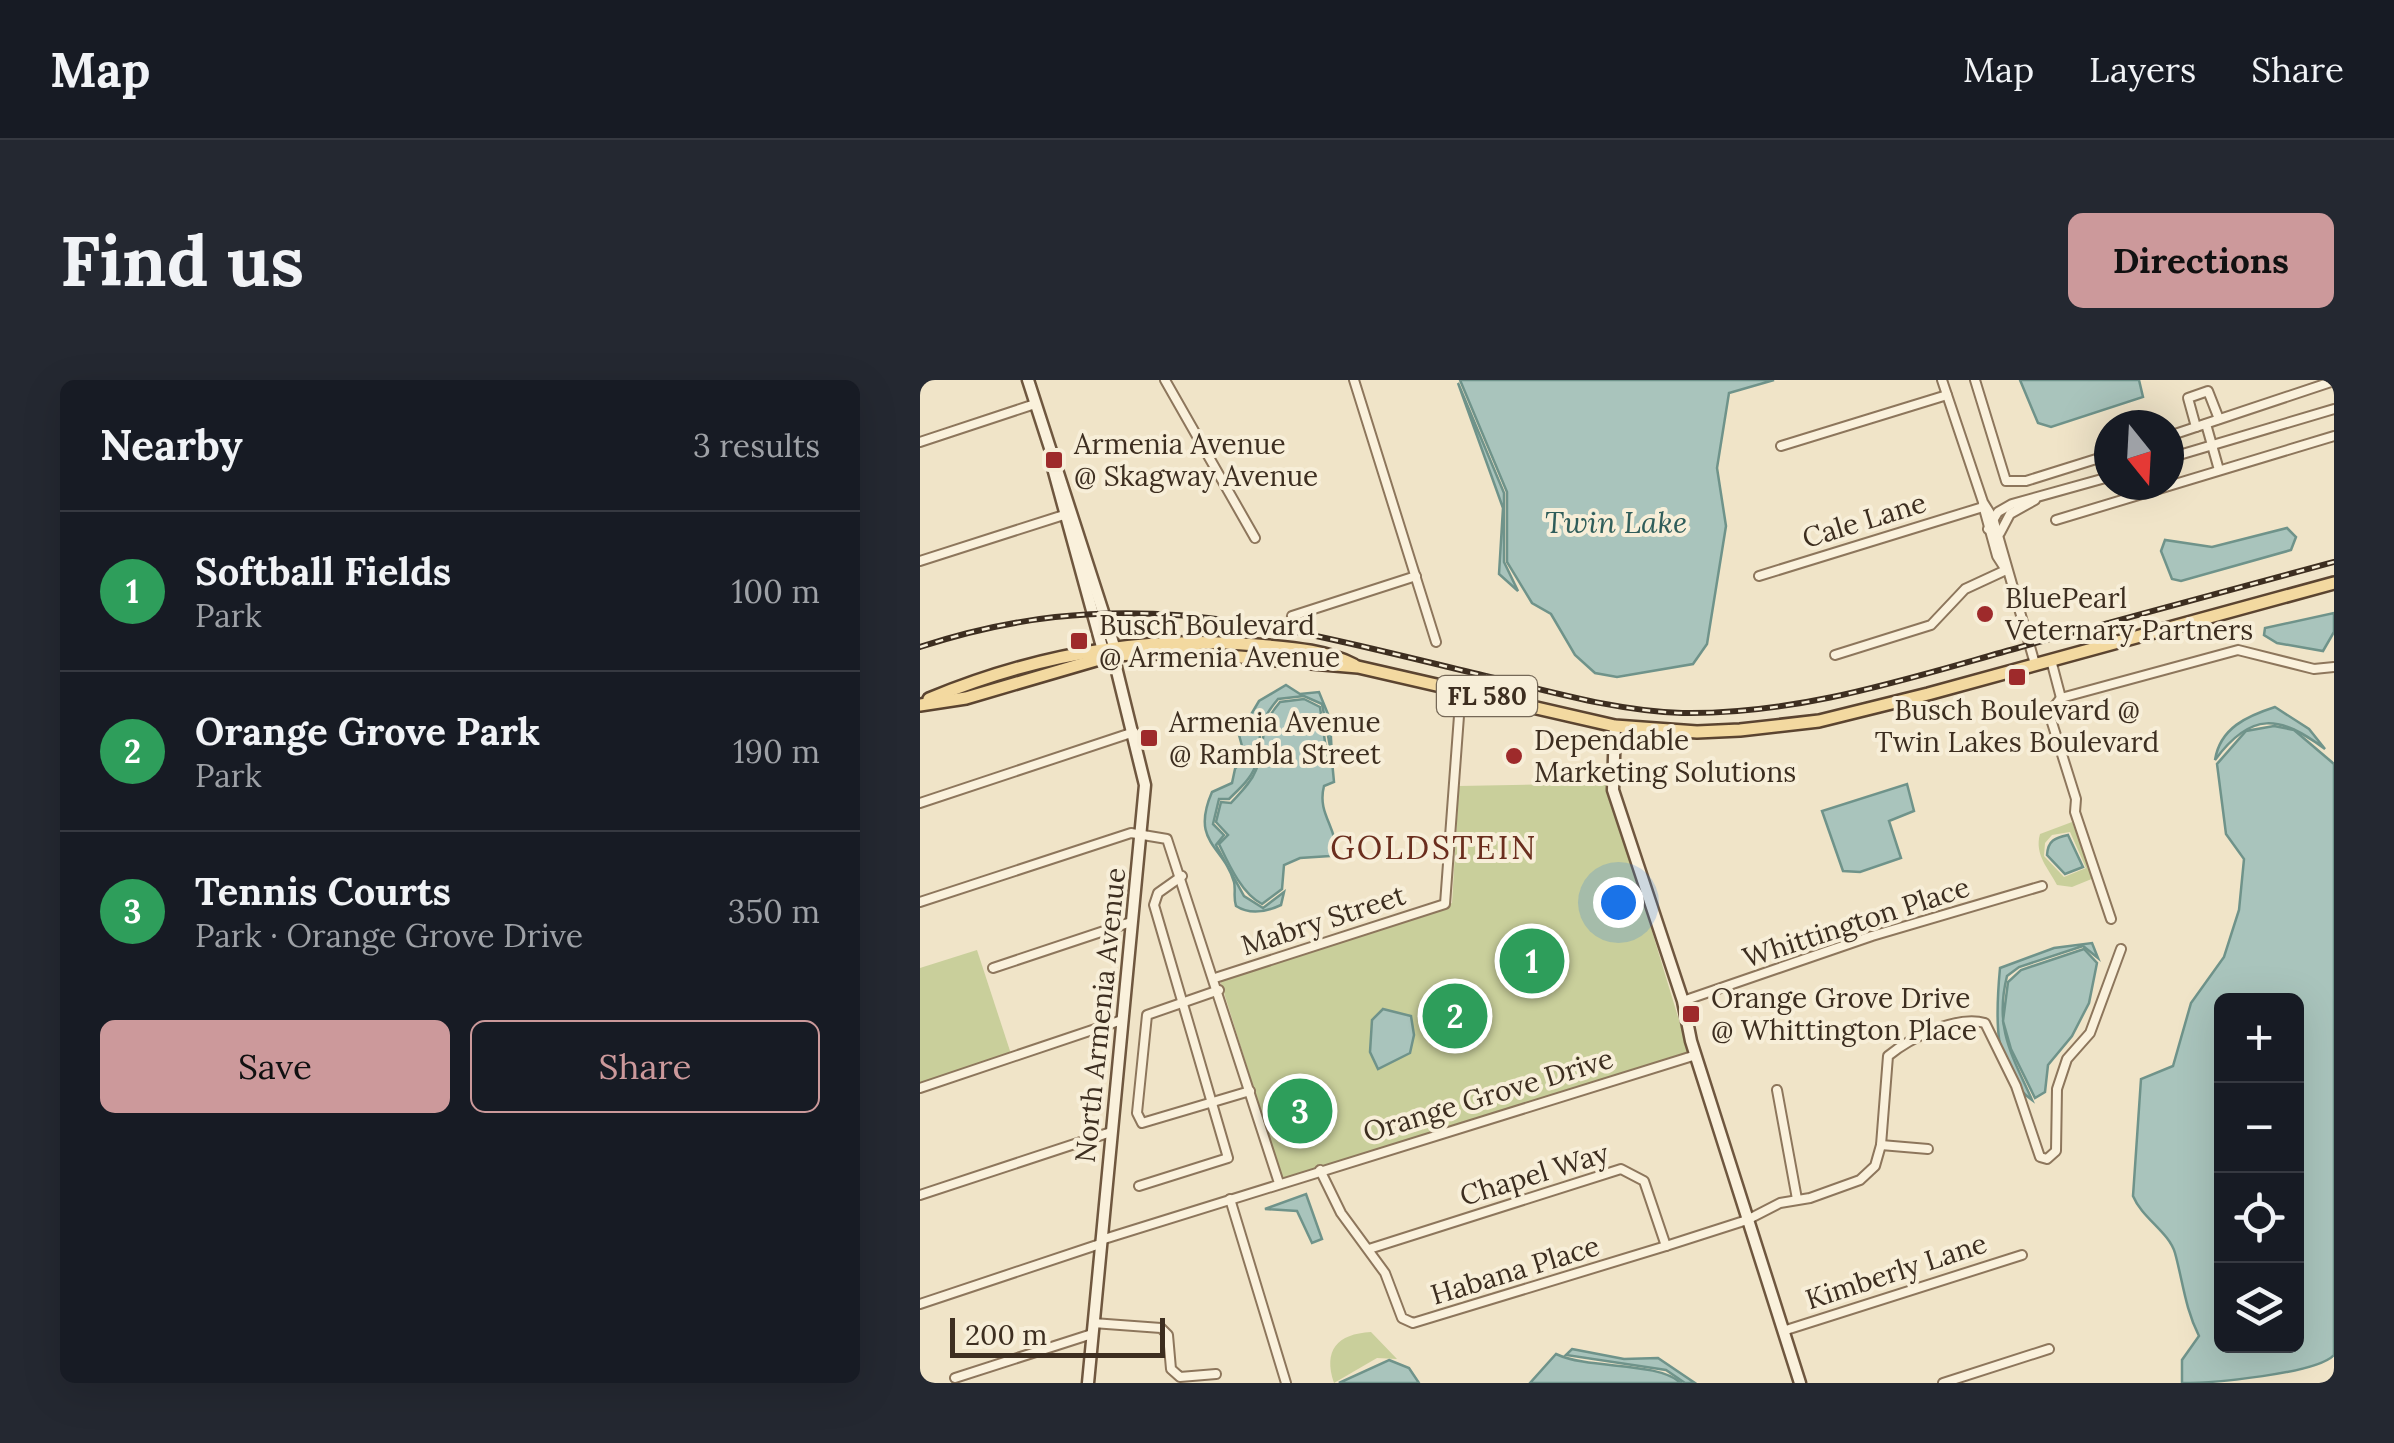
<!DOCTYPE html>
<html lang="en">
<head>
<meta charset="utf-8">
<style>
  body { margin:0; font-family:Lora,serif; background:#242831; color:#f1f3f6 }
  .controls { position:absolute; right:30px; bottom:30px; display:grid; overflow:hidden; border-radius:15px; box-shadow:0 10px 40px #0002 }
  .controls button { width:90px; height:90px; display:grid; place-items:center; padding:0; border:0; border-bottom:2px solid #363941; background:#171b24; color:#f1f3f6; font:50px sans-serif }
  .compass { position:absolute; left:1174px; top:30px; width:90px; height:90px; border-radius:50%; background:#171b24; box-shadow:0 10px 40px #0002; rotate:162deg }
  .scale { position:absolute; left:30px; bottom:25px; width:215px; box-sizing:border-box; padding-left:10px; border:5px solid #3d2e20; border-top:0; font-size:28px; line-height:35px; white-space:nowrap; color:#3d2e20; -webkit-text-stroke:8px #f7eed8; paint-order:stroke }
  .you { position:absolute; left:698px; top:522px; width:35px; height:35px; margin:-25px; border:8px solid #fff; border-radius:50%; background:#1a73e8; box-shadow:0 0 0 15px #1a73e833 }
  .badge { display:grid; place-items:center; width:65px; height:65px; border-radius:50%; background:#cc999b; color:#fff; font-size:32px; font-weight:700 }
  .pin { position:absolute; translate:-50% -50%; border:5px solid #fff; box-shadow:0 2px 10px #0006 }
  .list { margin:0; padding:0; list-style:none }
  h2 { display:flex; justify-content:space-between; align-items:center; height:130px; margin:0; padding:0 40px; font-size:42px }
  h2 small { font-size:32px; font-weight:400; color:#9ea1a6 }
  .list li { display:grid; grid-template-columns:65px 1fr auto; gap:30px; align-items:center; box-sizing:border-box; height:160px; padding:0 40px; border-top:2px solid #363941 }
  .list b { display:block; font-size:38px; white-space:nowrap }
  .list p { margin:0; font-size:32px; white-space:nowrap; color:#9ea1a6 }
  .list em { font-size:32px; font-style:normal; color:#9ea1a6 }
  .actions { display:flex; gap:20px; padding:30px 40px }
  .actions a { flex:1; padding:22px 0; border:2px solid #cc999b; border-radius:15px; text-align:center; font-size:35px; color:#cc999b }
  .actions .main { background:#cc999b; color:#111 }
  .icon { flex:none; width:55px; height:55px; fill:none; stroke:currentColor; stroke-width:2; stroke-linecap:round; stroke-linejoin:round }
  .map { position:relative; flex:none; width:1414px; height:1003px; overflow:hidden; border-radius:15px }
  header { display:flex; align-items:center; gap:60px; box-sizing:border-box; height:140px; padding:0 50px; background:#171b24; border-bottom:2px solid #363941 }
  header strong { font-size:48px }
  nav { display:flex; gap:55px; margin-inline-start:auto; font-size:35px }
  .intro { display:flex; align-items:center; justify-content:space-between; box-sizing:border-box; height:240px; padding:0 60px }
  h1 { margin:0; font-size:70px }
  .button { padding:25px 45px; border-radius:15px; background:#cc999b; color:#111; font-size:35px; font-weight:700 }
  main { display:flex; gap:60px; padding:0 60px }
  aside { flex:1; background:#171b24; border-radius:15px; box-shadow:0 10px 40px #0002 }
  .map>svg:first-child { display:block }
  .green { fill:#c9cf9b; fill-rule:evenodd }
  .water { fill:#a9c4bc; stroke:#6f938a; stroke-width:2.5; fill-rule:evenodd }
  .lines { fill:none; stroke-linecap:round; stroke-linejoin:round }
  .street-casing { stroke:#8d765c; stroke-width:12 }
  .secondary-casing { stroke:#6f573f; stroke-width:15 }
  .primary-casing { stroke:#5b4430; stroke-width:16 }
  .street { stroke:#faf1dc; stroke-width:8 }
  .secondary { stroke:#faf1dc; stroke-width:10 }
  .primary { stroke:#f3d9a0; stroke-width:11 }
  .rail-casing { stroke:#3d2e20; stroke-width:6 }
  .rail { stroke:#f7eed8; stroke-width:2.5; stroke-dasharray:8; stroke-linecap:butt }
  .poi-dot { fill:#9e2a2b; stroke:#f7eed8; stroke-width:4 }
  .labels { text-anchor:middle; stroke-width:8; stroke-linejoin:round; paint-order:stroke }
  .shield { fill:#f7eed8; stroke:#756857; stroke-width:2.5 }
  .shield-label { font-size:25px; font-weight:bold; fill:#3d2e20 }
  .poi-label { font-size:28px; fill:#3d2e20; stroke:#f7eed8; text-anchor:start }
  .street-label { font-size:28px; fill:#3d2e20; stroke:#f7eed8 }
  .water-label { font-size:30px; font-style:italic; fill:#2f5d5a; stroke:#f7eed8 }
  .quarter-label { font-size:32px; letter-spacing:2.5px; fill:#6b2e1e; stroke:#f7eed8 }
</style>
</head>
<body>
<header>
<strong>Map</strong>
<nav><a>Map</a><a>Layers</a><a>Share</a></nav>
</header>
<div class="intro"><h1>Find us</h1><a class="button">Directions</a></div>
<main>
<aside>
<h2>Nearby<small>3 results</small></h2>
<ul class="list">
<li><span class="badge" style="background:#2e9e5b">1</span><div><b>Softball Fields</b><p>Park</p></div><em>100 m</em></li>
<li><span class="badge" style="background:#2e9e5b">2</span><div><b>Orange Grove Park</b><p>Park</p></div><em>190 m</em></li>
<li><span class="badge" style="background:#2e9e5b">3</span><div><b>Tennis Courts</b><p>Park · Orange Grove Drive</p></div><em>350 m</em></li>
</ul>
<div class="actions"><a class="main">Save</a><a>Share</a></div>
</aside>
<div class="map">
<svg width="1414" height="1003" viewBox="0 0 1414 1003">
  <rect width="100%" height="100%" fill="#f0e4c8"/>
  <g class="green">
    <polygon points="687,403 769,673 362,799 300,600 532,523 539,406"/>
    <path d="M1152,442L1174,498L1152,507L1137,505C1129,489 1114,475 1120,454ZM1150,452L1166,488L1144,497L1124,476L1125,463L1132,455Z"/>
    <polygon points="57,570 92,677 0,708 0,588"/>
    <path d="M451,952L477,979L457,978L414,1003C403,970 417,954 451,952Z"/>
  </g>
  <g class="water">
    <polygon points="540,0 854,0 809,13 797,88 806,146 787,264 773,284 697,297 675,293 655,275 631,234 612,223 587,182 587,112"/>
    <polygon points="1100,0 1219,0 1223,17 1131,47 1118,43"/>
    <polygon points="538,3 584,113 584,182 598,211 579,194 583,128"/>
    <polygon points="1367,148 1376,157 1371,170 1261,201 1252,199 1241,171 1245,160 1292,167"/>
    <polygon points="1414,233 1414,252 1403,271 1357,263 1344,255 1345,248"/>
    <path d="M366,305L380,314L399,312L410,339L412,377L402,324L384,316L358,319C331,351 345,357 335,387C330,400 318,410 309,419H299L293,444L304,455L296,465L324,516L343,528L364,512L361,525C346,532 330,535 316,526C313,517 316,510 314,502C304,466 270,463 292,412L312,403L315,389L325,377L319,355L339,321Z"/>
    <path d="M384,319L400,327L407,376L412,381L414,402L404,406C397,433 416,446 416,470L410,476L380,478L364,485L362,509L342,524C322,514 309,485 299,464L308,455L296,442L301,422L311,423C320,413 331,403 336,390C348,364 335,351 360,322Z"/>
    <path d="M1355,327L1389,349L1405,369C1360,335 1331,331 1295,380C1300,348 1327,336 1355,327Z"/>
    <path d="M1354,346L1374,350L1414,384V975C1396,994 1292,1003 1262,1003V980L1279,956C1265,928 1263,902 1255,873C1249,852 1222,838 1213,816L1221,699L1253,686L1271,623L1304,577L1319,530L1324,479L1306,454L1297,384L1326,351ZM1302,621H1376V966H1302Z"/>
    <polygon points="987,404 994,431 969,441 981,478 940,492 923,491 902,431"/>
    <path d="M1148,455L1163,487L1145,494L1127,475C1128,460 1135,458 1148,455Z"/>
    <path d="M1172,563L1178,578L1163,566L1099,587L1087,596C1074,648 1092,675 1112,720C1071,691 1076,631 1080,588L1134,568Z"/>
    <polygon points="1164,569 1177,583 1169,623 1152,656 1128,685 1125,712 1115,718 1091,669 1083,641 1088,602 1101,590"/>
    <polygon points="463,629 491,636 494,655 490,673 458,689 450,672 452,640"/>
    <polygon points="386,814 402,859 392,863 377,831 345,829"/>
    <polygon points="652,969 704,979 738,978 775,1003 765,1003 746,990 646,975"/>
    <path d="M636,974C670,990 737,981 761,1003H610Z"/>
    <polygon points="469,980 489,988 499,1003 419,1003"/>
  </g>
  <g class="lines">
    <defs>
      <g id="street">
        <polyline points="245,0 335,158"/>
        <polyline points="434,0 516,262"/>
        <polyline points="1022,0 1063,122 1073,138 1115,284"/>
        <polyline points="1055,0 1086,101 1106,101 1189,75"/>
        <polyline points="1286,44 1299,90"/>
        <polyline points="1276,47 1268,18 1288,11 1299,39"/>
        <polyline points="1249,56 1414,1"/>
        <polyline points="0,62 115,24"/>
        <polyline points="861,66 1027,15"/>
        <polyline points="1249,78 1414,29"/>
        <polyline points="1063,125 1077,176 1086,190"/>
        <polyline points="1136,140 1414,56"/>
        <polyline points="1068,149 1078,132 1092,124 1189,97"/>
        <polyline points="1080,153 1090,134 1115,120"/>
        <polyline points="0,181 147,134"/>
        <polyline points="839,196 1063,127"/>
        <polyline points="372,236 496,196"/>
        <polyline points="915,275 1011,245 1045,209 1086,190"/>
        <polyline points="1131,280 1141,318"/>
        <polyline points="1141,318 1318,270 1394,289 1414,287"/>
        <polyline points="1141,318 1129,333 1156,419 1155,432 1191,539"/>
        <polyline points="0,423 214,352"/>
        <polyline points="0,522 211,453 247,459 359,803"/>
        <polyline points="73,588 211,542"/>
        <polyline points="295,598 525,524 541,309"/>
        <polyline points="299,610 227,635 217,733 222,743 330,711"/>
        <polyline points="763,621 952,556 1122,506"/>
        <polyline points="0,708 202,640"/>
        <polyline points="857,710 877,819"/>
        <polyline points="961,765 1008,769"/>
        <path d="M400,790L421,833L465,893L482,938L493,943L746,866L827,840L860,823L890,818L940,800L955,786L961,765L968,676C990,658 1036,635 1065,643L1096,706L1120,777L1127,779L1136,771L1137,709L1147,679L1170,653L1201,569"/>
        <polyline points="219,806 308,778 234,525 238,513 262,496"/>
        <polyline points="0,815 191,752"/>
        <polyline points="310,819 366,1003"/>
        <polyline points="181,860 776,675"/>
        <polyline points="449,869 701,789 724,801 746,866"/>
        <polyline points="0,924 180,864"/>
        <polyline points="173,943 241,948 248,955 251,989 260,997 296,994"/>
        <polyline points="863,951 1102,875"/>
        <polyline points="35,998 172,954"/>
        <polyline points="1023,1003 1129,969"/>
      </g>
      <g id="secondary">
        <polyline points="108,0 194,266 193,275 225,405 168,1003"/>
        <polyline points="133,88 182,267 188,271"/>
        <polyline points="695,346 693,410 763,621 771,661 880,1003"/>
      </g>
      <g id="primary">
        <path d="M9,319C115,275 223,255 337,265C370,268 405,270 434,285"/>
        <polyline points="0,325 46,318 193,275 261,272 438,287 695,346 777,352 820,350 899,341 1008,314 1414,203"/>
      </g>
    </defs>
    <use href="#street" class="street-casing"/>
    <use href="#secondary" class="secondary-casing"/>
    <use href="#primary" class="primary-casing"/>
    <use href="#street" class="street"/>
    <use href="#secondary" class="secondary"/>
    <use href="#primary" class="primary"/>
    <defs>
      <path id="rail" d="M0,267C211,198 363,248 570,297C633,312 697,331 762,333C879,335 989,298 1101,267C1205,238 1310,210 1414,182"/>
    </defs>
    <use href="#rail" class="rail-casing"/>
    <use href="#rail" class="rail"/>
  </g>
  <g class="poi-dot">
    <rect x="124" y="70" width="20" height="20" rx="5"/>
    <circle cx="1065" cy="234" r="10"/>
    <rect x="149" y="251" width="20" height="20" rx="5"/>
    <rect x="1087" y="287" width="20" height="20" rx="5"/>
    <rect x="219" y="348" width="20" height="20" rx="5"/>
    <circle cx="594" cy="376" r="10"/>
    <rect x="761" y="624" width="20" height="20" rx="5"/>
  </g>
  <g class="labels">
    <rect class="shield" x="517" y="296" width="100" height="40" rx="8"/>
    <g class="shield-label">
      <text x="567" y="325">FL 580</text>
    </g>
    <g class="poi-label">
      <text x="154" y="74">Armenia Avenue<tspan x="154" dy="32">@ Skagway Avenue</tspan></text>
      <text x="1085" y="228">BluePearl<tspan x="1085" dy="32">Veternary Partners</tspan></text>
      <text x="179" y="255">Busch Boulevard<tspan x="179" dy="32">@ Armenia Avenue</tspan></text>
      <text x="1097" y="340" text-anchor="middle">Busch Boulevard @<tspan x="1097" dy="32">Twin Lakes Boulevard</tspan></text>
      <text x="249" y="352">Armenia Avenue<tspan x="249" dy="32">@ Rambla Street</tspan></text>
      <text x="614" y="370">Dependable<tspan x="614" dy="32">Marketing Solutions</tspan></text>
      <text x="791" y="628">Orange Grove Drive<tspan x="791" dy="32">@ Whittington Place</tspan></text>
    </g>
    <g class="street-label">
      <text transform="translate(944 140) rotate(-17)" y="10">Cale Lane</text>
      <text transform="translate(403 540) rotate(-18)" y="10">Mabry Street</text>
      <text transform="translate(936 542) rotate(-18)" y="10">Whittington Place</text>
      <text transform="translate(180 635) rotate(-84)" y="10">North Armenia Avenue</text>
      <text transform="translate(568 715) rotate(-17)" y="10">Orange Grove Drive</text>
      <text transform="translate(614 794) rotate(-17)" y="10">Chapel Way</text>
      <text transform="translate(595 890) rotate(-17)" y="10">Habana Place</text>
      <text transform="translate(976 891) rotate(-18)" y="10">Kimberly Lane</text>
    </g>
    <g class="water-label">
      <text x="696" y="153">Twin Lake</text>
    </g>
    <g class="quarter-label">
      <text x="514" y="479">GOLDSTEIN</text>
    </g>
  </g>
</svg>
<div class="controls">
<button>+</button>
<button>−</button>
<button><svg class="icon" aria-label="locate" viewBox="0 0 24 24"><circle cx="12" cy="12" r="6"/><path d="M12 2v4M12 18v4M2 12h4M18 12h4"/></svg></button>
<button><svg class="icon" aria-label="layers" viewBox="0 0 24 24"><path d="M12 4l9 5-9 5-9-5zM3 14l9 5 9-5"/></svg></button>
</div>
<svg class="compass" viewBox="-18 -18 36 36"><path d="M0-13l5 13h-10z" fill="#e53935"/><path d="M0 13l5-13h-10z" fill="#9ea1a6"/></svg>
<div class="scale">200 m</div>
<div class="you"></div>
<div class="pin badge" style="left:612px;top:581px;background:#2e9e5b">1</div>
<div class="pin badge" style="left:535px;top:636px;background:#2e9e5b">2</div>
<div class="pin badge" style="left:380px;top:731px;background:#2e9e5b">3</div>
</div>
</main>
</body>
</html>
